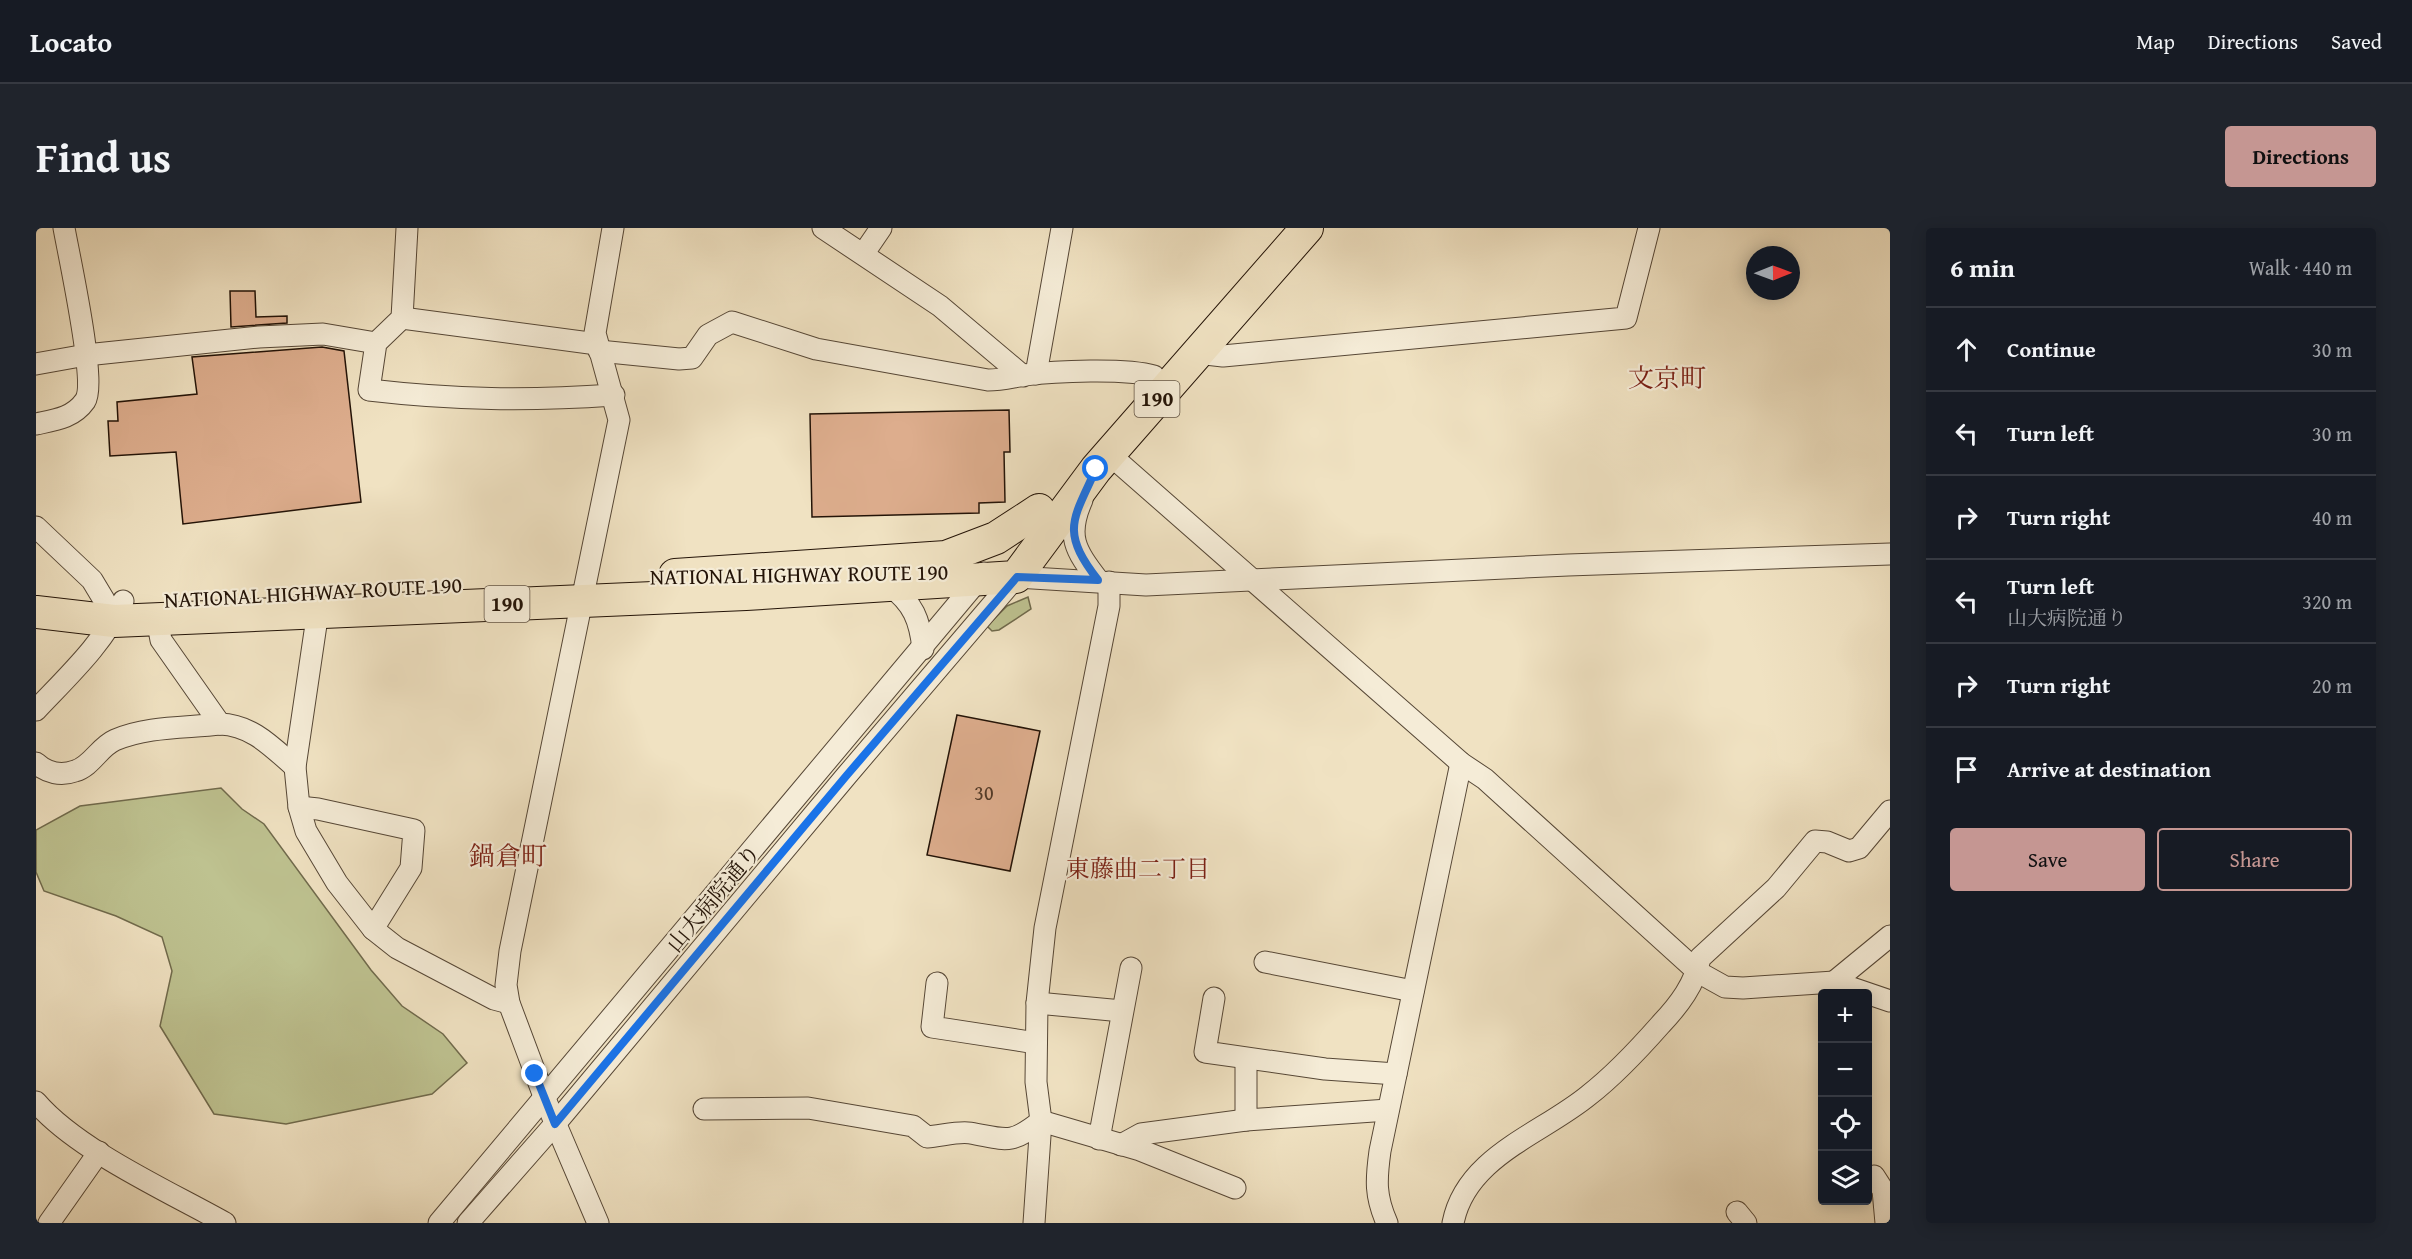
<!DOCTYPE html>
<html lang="en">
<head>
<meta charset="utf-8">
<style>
  body { margin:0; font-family:"Gentium Book Plus","Noto Serif JP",serif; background:#20242c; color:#f1f3f6 }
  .controls { position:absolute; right:18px; bottom:18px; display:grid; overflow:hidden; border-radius:6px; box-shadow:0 3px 15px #0003 }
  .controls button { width:54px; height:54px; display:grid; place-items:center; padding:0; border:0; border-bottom:2px solid #363941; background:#171b24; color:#f1f3f6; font:30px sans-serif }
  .compass { position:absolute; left:1710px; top:18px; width:54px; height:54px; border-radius:50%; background:#171b24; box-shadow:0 3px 15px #0003; rotate:89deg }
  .stop { position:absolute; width:18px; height:18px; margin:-14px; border:4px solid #1a73e8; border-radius:50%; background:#fff }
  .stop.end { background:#1a73e8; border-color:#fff; box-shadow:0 2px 6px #0008 }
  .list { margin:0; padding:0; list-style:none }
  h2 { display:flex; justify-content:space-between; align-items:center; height:78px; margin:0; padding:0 24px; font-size:26px }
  h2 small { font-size:20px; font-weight:400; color:#9ea1a6 }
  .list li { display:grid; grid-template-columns:39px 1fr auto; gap:18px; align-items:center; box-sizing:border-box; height:84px; padding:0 24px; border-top:2px solid #363941 }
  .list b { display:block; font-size:22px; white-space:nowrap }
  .list p { margin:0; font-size:20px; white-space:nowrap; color:#9ea1a6 }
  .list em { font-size:20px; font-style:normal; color:#9ea1a6 }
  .actions { display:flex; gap:12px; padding:18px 24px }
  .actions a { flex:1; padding:14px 0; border:2px solid #c59692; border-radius:6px; text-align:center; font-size:21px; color:#c59692 }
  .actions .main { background:#c59692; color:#111 }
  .icon { flex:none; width:33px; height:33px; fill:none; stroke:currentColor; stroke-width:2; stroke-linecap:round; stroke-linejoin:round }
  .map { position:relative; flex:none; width:1854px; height:995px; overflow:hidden; border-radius:6px }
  header { display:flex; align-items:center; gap:36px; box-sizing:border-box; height:84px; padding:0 30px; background:#171b24; border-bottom:2px solid #363941 }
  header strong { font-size:28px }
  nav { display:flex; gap:33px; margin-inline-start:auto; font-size:21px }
  .intro { display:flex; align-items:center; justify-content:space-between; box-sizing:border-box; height:144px; padding:0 36px }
  h1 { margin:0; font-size:42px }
  .button { padding:15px 27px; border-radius:6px; background:#c59692; color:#111; font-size:21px; font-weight:700 }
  main { display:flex; gap:36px; padding:0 36px }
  aside { flex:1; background:#171b24; border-radius:6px; box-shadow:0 3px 15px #0003 }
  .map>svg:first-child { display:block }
  .green { fill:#bec290; stroke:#706a4c; stroke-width:1.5 }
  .building { fill:#ddad8d; stroke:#231307; stroke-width:1.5 }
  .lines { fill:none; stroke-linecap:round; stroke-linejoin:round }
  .minor-casing { stroke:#564736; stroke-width:23 }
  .highway-casing { stroke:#231307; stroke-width:34 }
  .minor { stroke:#f5ecd7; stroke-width:21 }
  .highway { stroke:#f0e2c2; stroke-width:32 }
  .route { stroke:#1a73e8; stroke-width:8 }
  .labels { text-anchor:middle; stroke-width:4.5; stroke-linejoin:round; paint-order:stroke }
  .number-label { font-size:20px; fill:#523a28 }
  .shield { fill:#f5ecd7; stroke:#625445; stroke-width:1.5 }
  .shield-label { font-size:21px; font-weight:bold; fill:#231307 }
  .street-label { font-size:22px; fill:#231307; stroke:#f5ecd7 }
  .neighbourhood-label { font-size:24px; fill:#7a1f14; stroke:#f5ecd7 }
  .quarter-label { font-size:26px; fill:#7a1f14; stroke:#f5ecd7 }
</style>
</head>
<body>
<header>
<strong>Locato</strong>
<nav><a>Map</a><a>Directions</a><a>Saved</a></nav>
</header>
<div class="intro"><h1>Find us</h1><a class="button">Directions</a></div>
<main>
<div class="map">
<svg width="1854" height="995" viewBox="0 0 1854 995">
  <rect width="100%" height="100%" fill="#f0e2c2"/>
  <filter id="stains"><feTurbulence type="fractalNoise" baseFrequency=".00333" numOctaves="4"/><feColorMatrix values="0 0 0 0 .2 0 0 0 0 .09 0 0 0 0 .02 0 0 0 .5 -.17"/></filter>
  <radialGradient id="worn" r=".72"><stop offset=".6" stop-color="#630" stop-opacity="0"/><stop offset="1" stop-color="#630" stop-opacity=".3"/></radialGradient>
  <g class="green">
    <polygon points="992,369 995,381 963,402 956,403 951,398 971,378"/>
    <polygon points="185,560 206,581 228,596 335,742 366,778 407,806 431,835 396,866 250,896 178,886 124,798 136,743 126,709 80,688 8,663 0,644 0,602 44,578"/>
  </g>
  <g class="building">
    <polygon points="194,63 219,63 220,89 251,88 251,95 195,99"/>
    <polygon points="286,119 308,123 325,274 147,296 140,224 74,228 72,193 82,193 81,174 161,166 156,129"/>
    <polygon points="973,182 974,224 968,224 969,274 943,275 943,285 776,289 774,186"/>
    <polygon points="921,487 1004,503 974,643 891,627"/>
  </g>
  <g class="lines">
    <defs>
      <g id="minor">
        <path d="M371,0L366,90L340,115L333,162C419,172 491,173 578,167"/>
        <polyline points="787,0 904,78 987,148"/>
        <polyline points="828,25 845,0"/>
        <polyline points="366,90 561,116"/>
        <path d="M563,123L643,131L656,130L672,107L696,94L780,121L952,152C966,152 976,149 989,147C1019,143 1090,140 1118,148"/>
        <polyline points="1161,125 1187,128 1590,90 1613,0"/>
        <polyline points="0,136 50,127 223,109 287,106 340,115"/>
        <polyline points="1000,146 1026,0"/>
        <path d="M0,196C19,192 37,190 49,173C61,155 33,28 28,0"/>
        <polyline points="1073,226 1425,535 1449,551 1662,744 1689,759 1707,760 1798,754 1854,773"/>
        <path d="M1046,272C1030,308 1039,322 1062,352"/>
        <polyline points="0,299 56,352 68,372"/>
        <path d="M854,358C877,375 884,392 887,421"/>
        <polyline points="282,383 259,539 263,579 270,603 301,655 337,701 361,720 458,771 473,775"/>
        <polyline points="121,391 125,412 184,496"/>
        <path d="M0,482C32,448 68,415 87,373"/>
        <path d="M0,535C11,545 25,548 39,543C56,538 63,519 79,512C111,498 150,500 184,496C216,497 236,519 259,539"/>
        <polyline points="263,579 282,581 378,602 375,640 337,701"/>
        <polyline points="1229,734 1377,763"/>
        <polyline points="1798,754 1854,708"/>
        <polyline points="901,755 896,799 1000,815"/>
        <polyline points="1178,770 1169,824 1289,841 1360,846"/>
        <polyline points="1001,775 1086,783"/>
        <polyline points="1210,832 1210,892"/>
        <path d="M0,874C41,922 132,963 189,995"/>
        <path d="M668,881L772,880L877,898L891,909C905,908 922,903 934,905C969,911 974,918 1005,893L1104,922L1199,960"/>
        <polyline points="1063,911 1095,740"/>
        <polyline points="1085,917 1105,906 1210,892 1352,882"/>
        <polyline points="1838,948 1847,962 1850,995"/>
        <polyline points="1701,984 1710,995"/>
        <polyline points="13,995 63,924"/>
        <polyline points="403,995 948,345"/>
        <polyline points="432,995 519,896 811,547 980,349 1110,357 1532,337 1854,326"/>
        <polyline points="562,995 509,871 473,775 470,757 474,723 583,192 559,105 577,0"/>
        <polyline points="998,995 1005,893 1000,854 1001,775 1009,700 1073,378 1073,354"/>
        <path d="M1351,995C1339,968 1340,952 1344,923L1425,535"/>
        <path d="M1417,995C1430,928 1506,906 1553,867C1580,846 1603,821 1625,796C1643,777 1659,756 1664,730L1740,660L1779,613L1791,614L1813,623L1823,620L1854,583"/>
      </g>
      <g id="highway">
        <polyline points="639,347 910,329 960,310 1003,282"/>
        <polyline points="0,384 78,393 710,366 980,349 1060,241 1271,0"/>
      </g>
    </defs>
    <use href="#minor" class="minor-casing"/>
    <use href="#highway" class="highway-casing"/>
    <use href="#minor" class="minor"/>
    <use href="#highway" class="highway"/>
  </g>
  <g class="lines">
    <path class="route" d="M499,846L519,896L811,547L981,349L1062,352C1024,303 1037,292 1060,241"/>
  </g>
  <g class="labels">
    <g class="number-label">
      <text x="948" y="572">30</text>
    </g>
    <g class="shield">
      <rect x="1098.5" y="153" width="45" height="36" rx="4.5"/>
      <rect x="448.5" y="358" width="45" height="36" rx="4.5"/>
    </g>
    <g class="shield-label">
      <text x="1121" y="178">190</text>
      <text x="471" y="383">190</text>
    </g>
    <g class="street-label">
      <text transform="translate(763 346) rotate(-1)" y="8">NATIONAL HIGHWAY ROUTE 190</text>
      <text transform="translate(277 364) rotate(-3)" y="8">NATIONAL HIGHWAY ROUTE 190</text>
      <text transform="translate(677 670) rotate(-50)" y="8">山大病院通り</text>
    </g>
    <g class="neighbourhood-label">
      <text x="1102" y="649">東藤曲二丁目</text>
    </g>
    <g class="quarter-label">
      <text x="1631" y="159">文京町</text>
      <text x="472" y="637">鍋倉町</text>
    </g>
  </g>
  <rect width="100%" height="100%" filter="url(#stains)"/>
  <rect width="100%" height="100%" fill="url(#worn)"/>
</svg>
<div class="controls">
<button>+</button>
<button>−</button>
<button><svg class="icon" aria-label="locate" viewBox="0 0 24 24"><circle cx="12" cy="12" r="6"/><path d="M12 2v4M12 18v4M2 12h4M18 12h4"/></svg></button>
<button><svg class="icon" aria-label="layers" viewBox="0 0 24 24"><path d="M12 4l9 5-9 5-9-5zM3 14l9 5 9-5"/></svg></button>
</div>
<svg class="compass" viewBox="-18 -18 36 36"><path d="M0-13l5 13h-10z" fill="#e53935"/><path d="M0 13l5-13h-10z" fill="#9ea1a6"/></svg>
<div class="stop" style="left:1060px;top:241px"></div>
<div class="stop end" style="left:499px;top:846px"></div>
</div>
<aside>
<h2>6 min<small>Walk · 440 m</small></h2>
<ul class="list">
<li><svg class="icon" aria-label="ahead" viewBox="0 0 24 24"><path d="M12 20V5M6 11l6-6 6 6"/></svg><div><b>Continue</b></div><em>30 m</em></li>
<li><svg class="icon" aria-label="left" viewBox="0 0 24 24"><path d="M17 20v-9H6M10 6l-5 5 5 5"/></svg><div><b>Turn left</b></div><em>30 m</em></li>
<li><svg class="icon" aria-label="right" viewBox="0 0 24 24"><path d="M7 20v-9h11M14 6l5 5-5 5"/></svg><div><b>Turn right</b></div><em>40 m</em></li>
<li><svg class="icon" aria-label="left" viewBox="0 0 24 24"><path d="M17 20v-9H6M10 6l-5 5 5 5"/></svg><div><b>Turn left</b><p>山大病院通り</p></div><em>320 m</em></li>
<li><svg class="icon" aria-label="right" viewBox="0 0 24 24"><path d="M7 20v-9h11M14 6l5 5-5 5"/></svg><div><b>Turn right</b></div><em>20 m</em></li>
<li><svg class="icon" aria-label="arrive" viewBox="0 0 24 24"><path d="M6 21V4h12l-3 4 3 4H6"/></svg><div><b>Arrive at destination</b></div></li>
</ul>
<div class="actions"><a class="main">Save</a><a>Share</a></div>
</aside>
</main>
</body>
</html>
